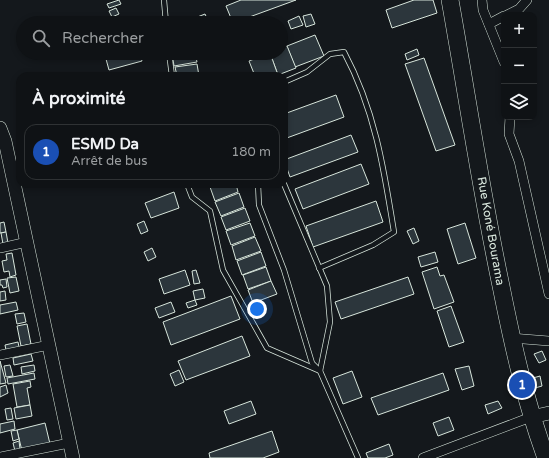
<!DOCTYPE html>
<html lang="fr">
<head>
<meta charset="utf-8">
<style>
  body { margin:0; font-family:"Varela Round",sans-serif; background:#181b1e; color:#f1f3f6 }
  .controls { position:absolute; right:12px; top:12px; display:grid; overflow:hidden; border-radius:8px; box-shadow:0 2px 6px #0003 }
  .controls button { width:36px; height:36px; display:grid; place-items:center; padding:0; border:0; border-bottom:1px solid #2f3234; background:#0f1215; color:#f1f3f6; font:20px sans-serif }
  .you { position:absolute; left:257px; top:309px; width:14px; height:14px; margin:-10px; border:3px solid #fff; border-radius:50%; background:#1a73e8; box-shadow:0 0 0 6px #1a73e833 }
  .badge { display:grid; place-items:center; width:26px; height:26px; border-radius:50%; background:#ea580c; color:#fff; font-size:13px; font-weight:700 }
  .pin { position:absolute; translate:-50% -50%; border:2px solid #fff; box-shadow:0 1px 4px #0006 }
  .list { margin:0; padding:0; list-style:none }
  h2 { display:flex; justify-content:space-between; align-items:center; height:52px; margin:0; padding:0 16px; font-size:17px }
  h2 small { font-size:13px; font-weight:400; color:#9b9ea0 }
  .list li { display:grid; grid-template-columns:26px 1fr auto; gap:12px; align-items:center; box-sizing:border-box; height:56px; margin:0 8px 8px; padding:0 8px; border:1px solid #2f3234; border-radius:12px }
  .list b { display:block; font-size:15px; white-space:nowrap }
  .list p { margin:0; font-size:13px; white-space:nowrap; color:#9b9ea0 }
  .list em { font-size:13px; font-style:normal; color:#9b9ea0 }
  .icon { flex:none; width:22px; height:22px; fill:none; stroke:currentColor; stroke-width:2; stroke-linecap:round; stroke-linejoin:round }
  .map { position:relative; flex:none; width:549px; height:458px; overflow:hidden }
  .search { position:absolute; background:#0f1215; box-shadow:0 2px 6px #0003; left:16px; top:16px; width:272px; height:44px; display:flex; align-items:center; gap:10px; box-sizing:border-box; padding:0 14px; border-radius:22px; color:#9b9ea0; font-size:15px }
  .panel { position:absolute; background:#0f1215; box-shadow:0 2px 6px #0003; left:16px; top:72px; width:272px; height:116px; border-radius:12px }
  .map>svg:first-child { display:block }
  .building { fill:#2c363c; stroke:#d8e6dc }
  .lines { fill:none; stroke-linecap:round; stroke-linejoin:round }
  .lane-casing { stroke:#d8e6dc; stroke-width:6 }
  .street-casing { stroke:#d8e6dc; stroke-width:10 }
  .secondary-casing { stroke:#d8e6dc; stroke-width:14 }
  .highway-casing { stroke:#d8e6dc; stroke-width:18 }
  .lane { stroke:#14181c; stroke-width:4.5 }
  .street { stroke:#14181c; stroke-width:9 }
  .secondary { stroke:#14181c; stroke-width:13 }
  .highway { stroke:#14181c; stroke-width:17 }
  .labels { text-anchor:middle; stroke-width:3; stroke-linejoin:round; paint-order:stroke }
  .street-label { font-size:12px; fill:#d8e6dc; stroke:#14181c }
</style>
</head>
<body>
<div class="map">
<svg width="549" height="458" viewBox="0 0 549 458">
  <rect width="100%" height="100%" fill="#14181c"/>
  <g class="building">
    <polygon points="119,0 121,4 109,8 107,4"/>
    <polygon points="241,0 296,0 233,23 226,6"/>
    <polygon points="414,0 433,0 437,13 392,28 386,10"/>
    <polygon points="116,8 119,14 112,17 109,11"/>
    <polygon points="205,14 209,23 182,23"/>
    <polygon points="311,14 315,24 306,27 303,16"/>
    <polygon points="299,16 303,25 291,29 288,21"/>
    <polygon points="315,35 324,56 295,67 287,46"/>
    <polygon points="287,46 296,68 278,75 270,53 281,53 281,48"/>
    <polygon points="417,49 419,55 407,60 405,54"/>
    <polygon points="129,53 130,57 140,54 142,61 109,70 106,59"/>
    <polygon points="172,53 195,53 197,62 174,66"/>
    <polygon points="270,53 278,75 255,76 249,61"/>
    <polygon points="424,58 455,145 436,151 405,64"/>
    <polygon points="197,64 199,76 177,76 175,67"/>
    <polygon points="336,95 344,117 284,139 284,114"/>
    <polygon points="351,135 358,152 290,177 284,160"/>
    <polygon points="361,164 369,184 303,209 295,189"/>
    <polygon points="219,184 236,184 238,192 215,201 210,187"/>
    <polygon points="174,192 179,208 151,218 145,203"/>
    <polygon points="239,193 244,207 221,216 215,202"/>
    <polygon points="376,201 383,222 313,247 306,226"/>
    <polygon points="245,208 250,221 226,230 221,217"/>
    <polygon points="144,221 148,231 141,234 137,224"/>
    <polygon points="4,222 6,232 0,233 0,223"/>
    <polygon points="250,223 255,236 231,245 226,231"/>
    <polygon points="465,223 476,258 458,264 447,229"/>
    <polygon points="414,228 419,241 413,244 407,231"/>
    <polygon points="6,232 8,243 3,244 1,233"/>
    <polygon points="255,237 261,251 236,260 232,246"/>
    <polygon points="152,248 156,257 148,261 144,252"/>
    <polygon points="261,252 266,266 242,275 237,261"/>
    <polygon points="435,252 438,262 421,267 418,257"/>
    <polygon points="12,253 16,275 10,277 9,271 4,272 2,261 7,260 6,254"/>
    <polygon points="266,267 271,281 248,289 243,275"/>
    <polygon points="437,267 440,276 444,275 454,302 434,309 422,272"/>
    <polygon points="185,270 190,285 164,294 159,279"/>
    <polygon points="196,270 200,283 194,284 192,271"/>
    <polygon points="16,277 19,291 10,293 7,278"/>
    <polygon points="408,277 414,294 341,319 335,302"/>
    <polygon points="6,279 7,287 3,288 2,285 0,285 0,280"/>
    <polygon points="271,281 277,294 253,303 248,290"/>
    <polygon points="203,289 205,298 195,300 193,291"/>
    <polygon points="5,291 6,300 0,301 0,292"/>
    <polygon points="231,296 240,319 171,345 163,322"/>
    <polygon points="195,300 197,305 188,308 186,303"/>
    <polygon points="16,302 18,310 0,314 0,305"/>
    <polygon points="171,302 175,312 159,318 155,308"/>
    <polygon points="451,306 464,342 449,347 437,311"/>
    <polygon points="24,313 26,322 17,324 15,314"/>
    <polygon points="27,324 31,344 21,346 17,326"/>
    <polygon points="242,336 250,356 186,380 178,361"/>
    <polygon points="18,342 19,347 6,350 5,345"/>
    <polygon points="542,351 546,360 539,363 534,354"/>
    <polygon points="31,354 33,361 14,365 13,358"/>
    <polygon points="0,361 6,383 0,384"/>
    <polygon points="10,365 13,376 6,377 4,366"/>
    <polygon points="34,365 35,371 22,374 21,367"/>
    <polygon points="469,366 474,386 462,390 455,369"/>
    <polygon points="179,370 184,382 175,386 170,374"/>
    <polygon points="352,371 362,397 343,404 333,378"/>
    <polygon points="34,373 35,379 8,384 7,378"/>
    <polygon points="443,373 449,390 378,415 371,398"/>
    <polygon points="540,376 542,386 535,388 533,378"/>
    <polygon points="30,381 31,387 27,388 30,405 17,407 13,384"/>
    <polygon points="6,385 8,393 0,397 0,387"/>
    <polygon points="251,401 256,414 229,424 224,411"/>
    <polygon points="498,401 502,408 488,414 485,405"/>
    <polygon points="30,405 32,416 16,419 14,408"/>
    <polygon points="11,408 13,419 7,420 5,409"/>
    <polygon points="449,417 454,430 438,436 433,423"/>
    <polygon points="14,421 15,429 0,433 0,424"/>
    <polygon points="45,423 50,444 22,451 17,430"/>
    <polygon points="17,430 19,439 13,441 11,431"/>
    <polygon points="272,431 279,452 263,458 210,458 209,453"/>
    <polygon points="19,441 20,449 15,451 13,443"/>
    <polygon points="389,444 393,455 385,458 368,458 366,453"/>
  </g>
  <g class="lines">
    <defs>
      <g id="lane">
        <polyline points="164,0 166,23"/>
        <polyline points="169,53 172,76"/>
        <path d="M284,82L307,72L330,54L344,52C375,110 384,169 394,232L373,245L319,268"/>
        <polyline points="187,184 192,197 210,211 223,270 267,348 320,371 330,322 327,286 284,184"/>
        <polyline points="258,184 259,205 284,270 312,363 320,371 358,458"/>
      </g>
      <g id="street">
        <polyline points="482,0 483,10 504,62"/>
        <polyline points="507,15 519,9 527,0"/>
        <polyline points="489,24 504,16"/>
        <polyline points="510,117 509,134 519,161 549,294"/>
        <polyline points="0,248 27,242"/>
        <polyline points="511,338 549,341"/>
        <polyline points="0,355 49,345"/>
        <polyline points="0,457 69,443"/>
        <polyline points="423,458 531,417"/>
      </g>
      <g id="secondary">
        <polyline points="0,128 5,141 73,458"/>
        <polyline points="531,417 549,413"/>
      </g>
      <path id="highway" d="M450,0C467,95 481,191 501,286C513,346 525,400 546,458"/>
    </defs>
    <use href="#lane" class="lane-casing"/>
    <use href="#street" class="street-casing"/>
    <use href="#secondary" class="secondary-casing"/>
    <use href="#highway" class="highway-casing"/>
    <use href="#lane" class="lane"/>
    <use href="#street" class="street"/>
    <use href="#secondary" class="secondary"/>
    <use href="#highway" class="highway"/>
  </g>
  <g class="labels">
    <g class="street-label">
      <text transform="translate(491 231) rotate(80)" y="4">Rue Koné Bourama</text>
    </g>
  </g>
</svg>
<div class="controls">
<button>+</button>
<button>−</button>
<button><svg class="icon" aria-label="layers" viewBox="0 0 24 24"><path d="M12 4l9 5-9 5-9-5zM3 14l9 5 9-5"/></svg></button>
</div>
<div class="you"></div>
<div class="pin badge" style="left:522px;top:385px;background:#1a4fb4">1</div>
<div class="search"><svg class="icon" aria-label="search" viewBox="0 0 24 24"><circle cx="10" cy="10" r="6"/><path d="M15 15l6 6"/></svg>Rechercher</div>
<section class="panel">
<h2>À proximité<small></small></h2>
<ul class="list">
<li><span class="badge" style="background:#1a4fb4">1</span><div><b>ESMD Da</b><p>Arrêt de bus</p></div><em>180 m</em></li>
</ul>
</section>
</div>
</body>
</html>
